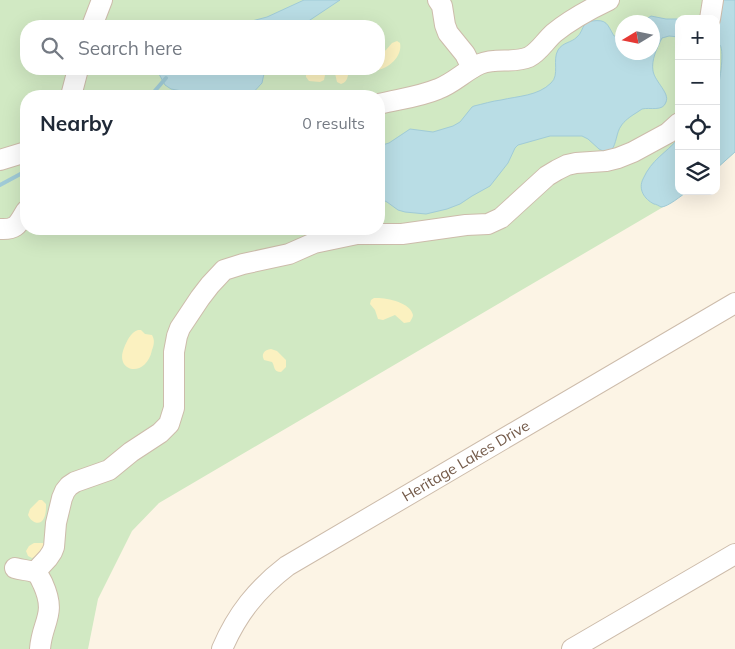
<!DOCTYPE html>
<html lang="en">
<head>
<meta charset="utf-8">
<style>
  body { margin:0; font-family:Mulish,sans-serif; background:#f6f6f7; color:#1f2937 }
  .controls { position:absolute; right:15px; top:15px; display:grid; overflow:hidden; border-radius:10px; box-shadow:0 5px 20px #0002 }
  .controls button { width:45px; height:45px; display:grid; place-items:center; padding:0; border:0; border-bottom:1px solid #e0e1e3; background:#fff; color:#1f2937; font:25px sans-serif }
  .compass { position:absolute; left:615px; top:15px; width:45px; height:45px; border-radius:50%; background:#fff; box-shadow:0 5px 20px #0002; rotate:260deg }
  .list { margin:0; padding:0; list-style:none }
  h2 { display:flex; justify-content:space-between; align-items:center; height:65px; margin:0; padding:0 20px; font-size:21px }
  h2 small { font-size:16px; font-weight:400; color:#747a83 }
  .icon { flex:none; width:28px; height:28px; fill:none; stroke:currentColor; stroke-width:2; stroke-linecap:round; stroke-linejoin:round }
  .map { position:relative; flex:none; width:735px; height:649px; overflow:hidden }
  .search { position:absolute; background:#fff; box-shadow:0 5px 20px #0002; left:20px; top:20px; width:365px; height:55px; display:flex; align-items:center; gap:12px; box-sizing:border-box; padding:0 18px; border-radius:20px; color:#747a83; font-size:19px }
  .panel { position:absolute; background:#fff; box-shadow:0 5px 20px #0002; left:20px; top:90px; width:365px; height:145px; border-radius:20px }
  .map>svg:first-child { display:block }
  .green { fill:#d1e9c3; fill-rule:evenodd }
  .sand { fill:#fbf1c0 }
  .water { fill:#b9dde5; stroke:#a0cbd7 }
  .lines { fill:none; stroke-linecap:round; stroke-linejoin:round }
  .stream { stroke:#a0cbd7; stroke-width:4 }
  .minor-casing { stroke:#cdbcab; stroke-width:22 }
  .minor { stroke:#fff; stroke-width:20 }
  .labels { text-anchor:middle; stroke-width:4.5; stroke-linejoin:round; paint-order:stroke }
  .street-label { font-size:15px; fill:#745b4a; stroke:#fff8eb }
</style>
</head>
<body>
<div class="map">
<svg width="735" height="649" viewBox="0 0 735 649">
  <rect width="100%" height="100%" fill="#fcf4e5"/>
  <path class="green" d="M0,0H735V152L716,169V19H679V191H688L670,203L159,503L132,531L98,599L88,649H0ZM622,22H652V52H622ZM26,26H379V69H26ZM26,96H379V229H26Z"/>
  <g class="sand">
    <path d="M397,41L400,43C403,57 386,72 372,70L371,69H379V54L386,50L392,43Z"/>
    <polygon points="306,69 324,69 325,75 324,80 320,82 309,81 306,77"/>
    <path d="M334,69H349C348,75 348,82 341,84L337,82Z"/>
    <path d="M374,298C384,297 411,302 413,315C413,317 411,320 410,322L404,323L395,315L383,320L378,319L375,310L370,304L371,300Z"/>
    <path d="M138,330H141L145,334L152,335C155,340 154,345 152,350C146,379 114,372 124,348C127,341 130,333 138,330Z"/>
    <path d="M271,349L277,351L286,360V367L281,372C273,372 275,366 272,362L264,360C261,354 264,350 271,349Z"/>
    <path d="M39,500H42L46,504C46,509 46,514 44,518C40,527 31,522 28,515L30,509Z"/>
    <polygon points="34,543 43,543 45,546 39,555 32,558 28,556 26,551 29,546"/>
  </g>
  <g class="water">
    <polygon points="304,0 340,0 301,26 233,26 267,17"/>
    <path d="M722,0H735V152L716,169V95C719,87 725,52 720,45C719,44 717,44 716,43V19Z"/>
    <path d="M651,16L666,19H679V37L669,36L662,38C657,48 651,60 653,71C655,82 670,93 666,102C663,112 650,107 642,109C640,110 638,112 636,113C631,116 624,121 621,126C616,133 617,143 611,151H603L599,149L588,139L582,136H550L518,145L515,148L508,163L490,186L472,196L460,204L447,209L426,214L405,212L398,210L387,202L379,198V146L389,143L410,129L433,132L453,126L460,122L472,107L474,106C483,104 492,101 501,100C518,96 538,96 551,83C560,75 552,60 558,50C563,42 571,43 577,37C581,34 582,28 585,24C588,22 588,22 592,21C607,19 607,24 614,36H622V52H652V22H645L648,18Z"/>
    <polygon points="162,69 265,69 262,83 250,96 189,96 182,91 171,89 165,85 159,74"/>
    <path d="M679,138V191H688C682,195 668,207 661,207C659,206 656,204 654,204C644,199 638,189 643,179C652,159 665,154 679,138Z"/>
  </g>
  <g class="lines">
    <g class="stream">
      <polyline points="148,96 153,93 166,78"/>
      <polyline points="0,185 26,171"/>
    </g>
    <defs>
      <g id="minor">
        <polyline points="438,0 442,6 445,25 448,33 465,54 472,68"/>
        <polyline points="710,19 713,0"/>
        <polyline points="92,26 102,0"/>
        <polyline points="71,96 78,69"/>
        <path d="M379,104C399,99 419,97 438,89C454,83 466,70 480,64C496,57 513,64 529,57C539,52 545,41 554,33C570,20 590,9 609,0"/>
        <polyline points="0,160 26,152"/>
        <path d="M0,229C17,230 18,224 26,211"/>
        <path d="M15,568C21,570 28,570 34,572C39,574 41,580 43,584C57,615 42,621 40,649"/>
        <polyline points="35,572 48,558 52,552 54,547 56,523 62,498 65,491 69,486 75,482 109,470 131,452 160,433 169,424 174,408 174,352 177,336 180,328 200,298 210,285 224,270 243,264 289,254 314,243 357,234 402,234 466,225 488,224 501,218 547,176 557,170 567,165 576,163 606,161 618,158 633,152 668,133 679,123"/>
        <path id="s1" d="M222,649C237,614 257,589 287,566L735,303"/>
        <polyline points="572,649 735,554"/>
      </g>
    </defs>
    <use href="#minor" class="minor-casing"/>
    <use href="#minor" class="minor"/>
  </g>
  <g class="labels">
    <g class="street-label">
      <text dy="5" stroke="none"><textPath href="#s1" startOffset="314">Heritage Lakes Drive</textPath></text>
    </g>
  </g>
</svg>
<div class="controls">
<button>+</button>
<button>−</button>
<button><svg class="icon" aria-label="locate" viewBox="0 0 24 24"><circle cx="12" cy="12" r="6"/><path d="M12 2v4M12 18v4M2 12h4M18 12h4"/></svg></button>
<button><svg class="icon" aria-label="layers" viewBox="0 0 24 24"><path d="M12 4l9 5-9 5-9-5zM3 14l9 5 9-5"/></svg></button>
</div>
<svg class="compass" viewBox="-18 -18 36 36"><path d="M0-13l5 13h-10z" fill="#e53935"/><path d="M0 13l5-13h-10z" fill="#747a83"/></svg>
<div class="search"><svg class="icon" aria-label="search" viewBox="0 0 24 24"><circle cx="10" cy="10" r="6"/><path d="M15 15l6 6"/></svg>Search here</div>
<section class="panel">
<h2>Nearby<small>0 results</small></h2>
<ul class="list">
</ul>
</section>
</div>
</body>
</html>
